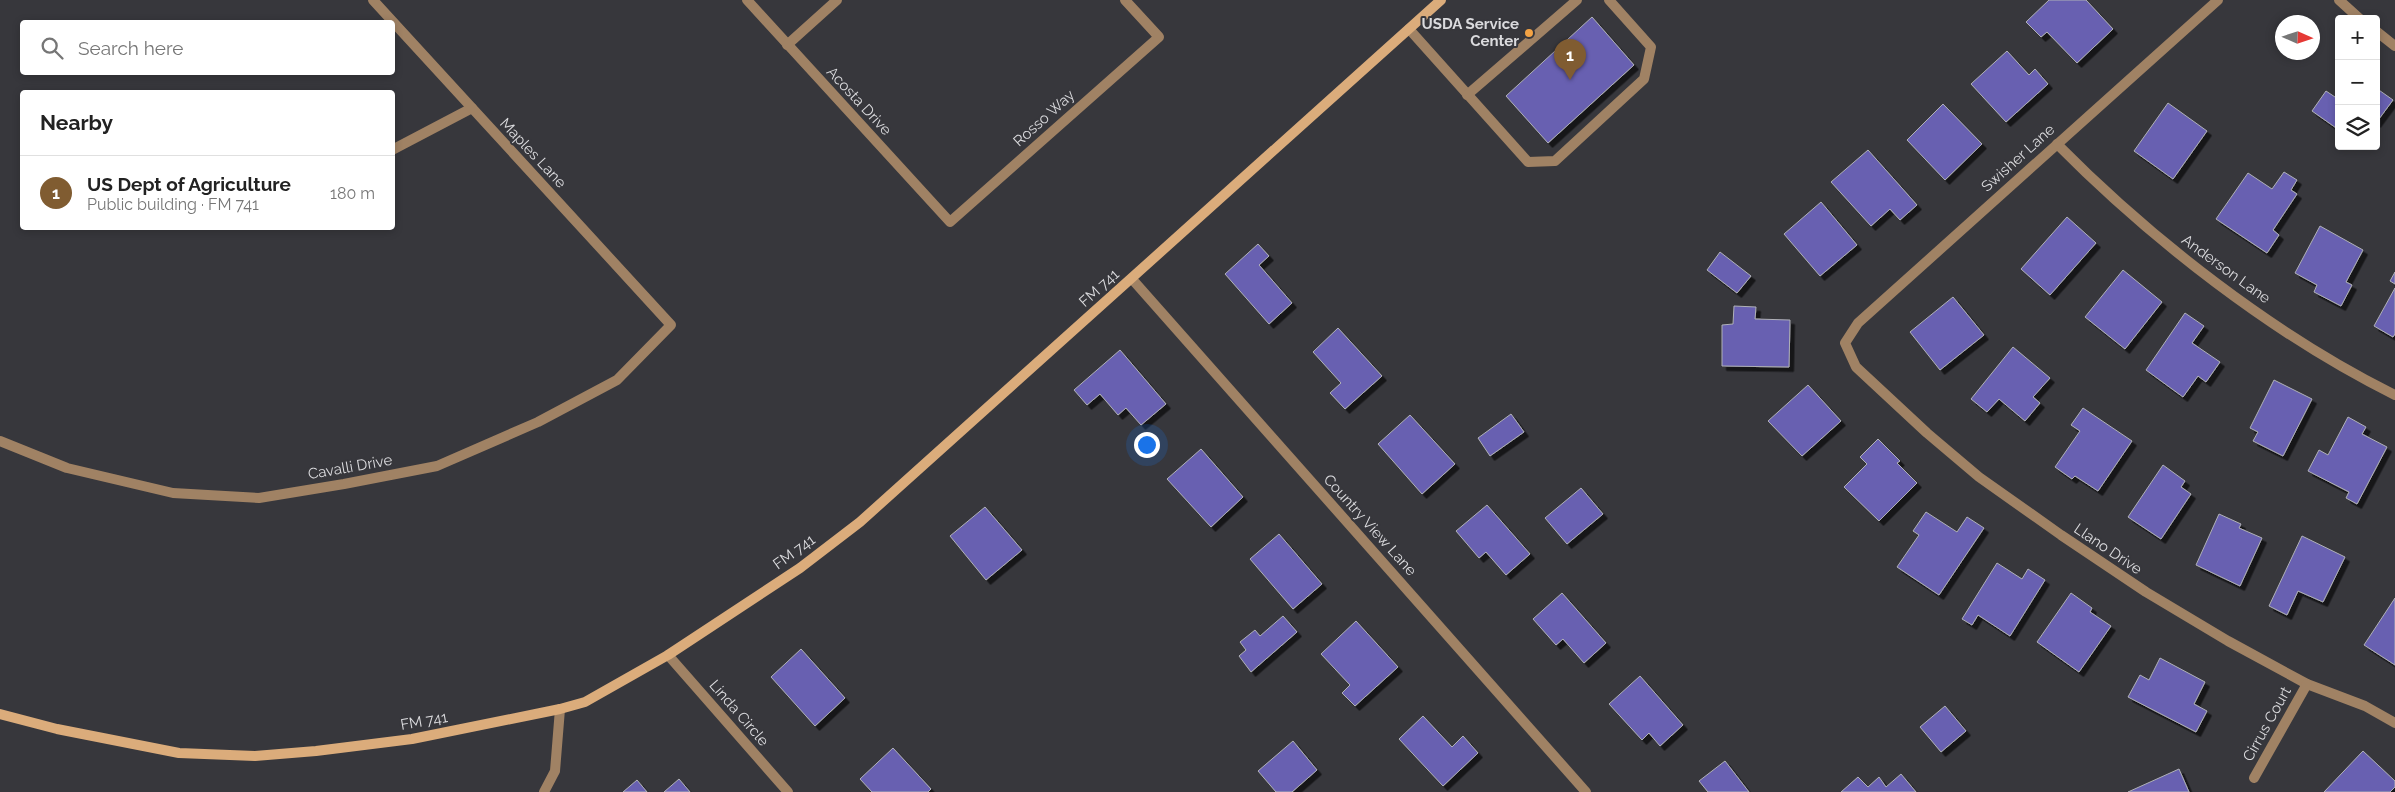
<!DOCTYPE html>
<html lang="en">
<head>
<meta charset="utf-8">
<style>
  body { margin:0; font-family:Raleway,sans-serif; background:#f2f2f2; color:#222 }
  .controls { position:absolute; right:15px; top:15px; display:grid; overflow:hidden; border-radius:5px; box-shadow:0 2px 8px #0003 }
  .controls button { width:45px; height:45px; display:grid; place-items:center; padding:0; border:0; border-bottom:1px solid #e0e0e0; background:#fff; color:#222; font:25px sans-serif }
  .compass { position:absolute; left:2275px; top:15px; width:45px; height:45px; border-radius:50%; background:#fff; box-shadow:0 2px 8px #0003; rotate:93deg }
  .you { position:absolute; left:1146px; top:444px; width:18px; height:18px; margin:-12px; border:4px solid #fff; border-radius:50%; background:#1a73e8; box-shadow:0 0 0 8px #1a73e833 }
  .badge { display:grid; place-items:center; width:32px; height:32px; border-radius:50%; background:#805c31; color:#fff; font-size:16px; font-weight:700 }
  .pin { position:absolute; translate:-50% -41px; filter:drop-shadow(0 1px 2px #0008) }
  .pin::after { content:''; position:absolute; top:26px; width:18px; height:15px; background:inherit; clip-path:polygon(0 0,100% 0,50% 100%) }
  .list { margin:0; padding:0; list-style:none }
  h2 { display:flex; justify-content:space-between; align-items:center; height:65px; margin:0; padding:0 20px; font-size:21px }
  h2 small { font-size:16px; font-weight:400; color:#767676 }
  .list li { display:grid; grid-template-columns:32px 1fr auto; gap:15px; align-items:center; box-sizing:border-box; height:75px; padding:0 20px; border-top:1px solid #e0e0e0 }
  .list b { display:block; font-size:19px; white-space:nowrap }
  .list p { margin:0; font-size:16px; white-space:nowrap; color:#767676 }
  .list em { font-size:16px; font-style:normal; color:#767676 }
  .icon { flex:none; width:28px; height:28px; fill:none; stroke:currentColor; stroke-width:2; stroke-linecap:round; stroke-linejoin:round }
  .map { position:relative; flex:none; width:2395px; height:792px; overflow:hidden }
  .search { position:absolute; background:#fff; box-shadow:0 2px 8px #0003; left:20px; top:20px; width:375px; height:55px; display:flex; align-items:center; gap:12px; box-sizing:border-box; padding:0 18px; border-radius:5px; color:#767676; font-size:19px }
  .panel { position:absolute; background:#fff; box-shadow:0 2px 8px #0003; left:20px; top:90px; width:375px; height:140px; border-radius:5px }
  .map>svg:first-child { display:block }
  .building { fill:#6760b1; stroke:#b0b1b7; filter:url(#shadow) }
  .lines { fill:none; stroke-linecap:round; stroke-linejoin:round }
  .lane { stroke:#a08264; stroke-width:10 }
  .street { stroke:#a08264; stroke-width:10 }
  .secondary { stroke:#dbac7b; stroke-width:10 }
  .poi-dot { fill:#f4a344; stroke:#37373c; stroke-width:2 }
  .labels { text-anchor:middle; stroke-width:4; stroke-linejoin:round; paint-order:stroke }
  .poi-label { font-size:15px; font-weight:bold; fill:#dbdbde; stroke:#37373c; text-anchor:end }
  .street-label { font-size:15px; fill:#dbdbde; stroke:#37373c }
</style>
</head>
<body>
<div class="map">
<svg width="2395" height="792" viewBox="0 0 2395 792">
  <defs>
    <filter id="shadow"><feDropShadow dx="4.5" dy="4.5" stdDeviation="0" flood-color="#0009"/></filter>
  </defs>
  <rect width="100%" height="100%" fill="#37373c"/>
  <g class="building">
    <polygon points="2049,0 2086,0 2113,29 2077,63 2047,32 2041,37 2026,22"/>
    <polygon points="1592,17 1634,65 1548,143 1506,96"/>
    <polygon points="2007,51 2029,75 2035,69 2048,84 2006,122 1971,84"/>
    <polygon points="2376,88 2393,100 2376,123"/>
    <polygon points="2326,91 2335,97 2339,92 2339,130 2312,111"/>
    <polygon points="2168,103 2207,131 2173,179 2134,151"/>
    <polygon points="1943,104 1982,144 1945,180 1907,140"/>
    <polygon points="1868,150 1917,205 1900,220 1890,209 1871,226 1831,182"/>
    <polygon points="2284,172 2297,180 2291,190 2297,194 2273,230 2279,235 2267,253 2216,219 2248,173 2272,189"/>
    <polygon points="1821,202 1857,245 1820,276 1784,234"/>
    <polygon points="2067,217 2096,243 2050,295 2021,269"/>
    <polygon points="2320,226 2363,250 2346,282 2352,285 2341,306 2314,292 2317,285 2295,273"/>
    <polygon points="1258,244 1269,256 1259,265 1292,303 1269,324 1225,274"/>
    <polygon points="1720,252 1751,276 1737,293 1707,270"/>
    <polygon points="2123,270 2162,302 2125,349 2085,317"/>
    <polygon points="2395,272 2395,284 2390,281"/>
    <polygon points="2395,288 2395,334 2393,337 2374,326"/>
    <polygon points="1953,297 1984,335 1940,370 1910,332"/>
    <polygon points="1734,306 1756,307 1755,319 1790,320 1789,367 1722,366 1722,325 1733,324"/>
    <polygon points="2185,313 2204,326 2192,343 2220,362 2206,382 2198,376 2183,397 2146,370"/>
    <polygon points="1338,328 1382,376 1345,409 1330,393 1341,383 1313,352"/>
    <polygon points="2013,347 2050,378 2033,397 2040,403 2025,421 1999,399 1987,412 1971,399"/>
    <polygon points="1120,350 1166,404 1141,425 1126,408 1118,415 1100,394 1087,405 1074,390"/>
    <polygon points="2274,380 2312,399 2283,456 2253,441 2258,432 2250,428"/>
    <polygon points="1808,385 1841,421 1802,456 1768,421"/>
    <polygon points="2083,408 2132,441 2098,491 2075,476 2072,479 2055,467 2080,431 2071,425"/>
    <polygon points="1511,414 1524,432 1490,456 1478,438"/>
    <polygon points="1410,415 1455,464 1422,494 1378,444"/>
    <polygon points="2348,417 2366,427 2362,434 2387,447 2357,504 2346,498 2349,492 2308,471 2319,450 2328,455"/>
    <polygon points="1878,439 1900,461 1897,463 1917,483 1879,521 1844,487 1867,464 1860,457"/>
    <polygon points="1201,449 1243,497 1211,527 1167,479"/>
    <polygon points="2163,465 2185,481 2181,487 2191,494 2161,539 2128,517"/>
    <polygon points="1581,488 1603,514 1567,544 1545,518"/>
    <polygon points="1487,505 1530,554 1506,575 1486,552 1479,558 1456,531"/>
    <polygon points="985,507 1022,550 986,580 950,536"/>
    <polygon points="1926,512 1957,532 1967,517 1984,528 1939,595 1897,567 1919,535 1913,531"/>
    <polygon points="2219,514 2241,524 2239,528 2262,538 2240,586 2196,565"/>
    <polygon points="1279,534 1322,584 1293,609 1250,559"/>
    <polygon points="2302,536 2345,557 2323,602 2298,591 2287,615 2269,606"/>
    <polygon points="1997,563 2022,579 2028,569 2045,580 2010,636 1978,615 1972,625 1962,619"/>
    <polygon points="1562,593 1606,643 1584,663 1563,639 1556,645 1533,619"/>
    <polygon points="2071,593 2092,608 2090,612 2111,626 2079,672 2037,642"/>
    <polygon points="2395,598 2395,665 2364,645"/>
    <polygon points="1283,616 1297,632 1251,672 1239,656 1246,650 1240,642 1255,630 1260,636"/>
    <polygon points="1356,621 1398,667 1355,706 1342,693 1350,685 1321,654"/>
    <polygon points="801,649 845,698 815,726 771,677"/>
    <polygon points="2160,658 2205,682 2194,704 2207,711 2196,732 2128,697 2140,675 2149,680"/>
    <polygon points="1640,676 1683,725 1660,746 1649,733 1642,740 1609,704"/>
    <polygon points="1945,706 1966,731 1941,752 1920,727"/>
    <polygon points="1423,716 1452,747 1463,736 1478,753 1443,786 1399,739"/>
    <polygon points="1293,741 1317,770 1292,792 1276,792 1258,771"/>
    <polygon points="893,748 931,789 928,792 872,792 860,779"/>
    <polygon points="2363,751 2395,781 2395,787 2390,792 2324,792"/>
    <polygon points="1725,761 1749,792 1708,792 1699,781"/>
    <polygon points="2179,769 2189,792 2128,792"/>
    <polygon points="1901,774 1916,792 1841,792 1858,777 1868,787 1879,777 1886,787"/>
    <polygon points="679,779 690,792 664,792"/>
    <polygon points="637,780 647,792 623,792"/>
  </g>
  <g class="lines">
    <g class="lane">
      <polyline points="1409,29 1528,162 1555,161 1644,79 1651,47 1609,0"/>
      <polyline points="1467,95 1577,0"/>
    </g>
    <g class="street">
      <polyline points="747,0 950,222 1159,37 1125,0"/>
      <polyline points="2218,0 1858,323 1845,343 1856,367 1927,433 1979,477 2061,535 2146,592 2228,641 2307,684 2365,706 2395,723"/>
      <polyline points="2339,0 2360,19"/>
      <polyline points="2376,31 2395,46"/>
      <polyline points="787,45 837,0"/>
      <path d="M2057,144C2152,240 2274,335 2395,395"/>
      <polyline points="392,150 472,108"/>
      <polyline points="1132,279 1586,792"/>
      <polyline points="0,441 67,468 173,493 259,498 344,484 437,466 538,422 617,380 671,325 373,0"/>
      <polyline points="668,655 788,792"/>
      <polyline points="2254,778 2307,684"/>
      <polyline points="544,792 555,771 560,709"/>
    </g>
    <polyline class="secondary" points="0,714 57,729 179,753 255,756 316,751 412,739 560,709 585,702 668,655 800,568 860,522 1441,0"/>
  </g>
  <circle class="poi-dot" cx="1529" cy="33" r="5"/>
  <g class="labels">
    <g class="poi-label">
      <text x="1519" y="29">USDA Service<tspan x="1519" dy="17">Center</tspan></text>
    </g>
    <g class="street-label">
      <text transform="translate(859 101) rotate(47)" y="5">Acosta Drive</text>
      <text transform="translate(1044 118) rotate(-42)" y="5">Rosso Way</text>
      <text transform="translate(533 153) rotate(47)" y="5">Maples Lane</text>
      <text transform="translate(2018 158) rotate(-42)" y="5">Swisher Lane</text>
      <text transform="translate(2226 269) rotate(36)" y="5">Anderson Lane</text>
      <text transform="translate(1099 288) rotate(-42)" y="5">FM 741</text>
      <text transform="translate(350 467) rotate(-10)" y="5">Cavalli Drive</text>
      <text transform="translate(1370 525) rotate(48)" y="5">Country View Lane</text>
      <text transform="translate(2108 549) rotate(34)" y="5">Llano Drive</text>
      <text transform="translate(794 552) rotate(-36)" y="5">FM 741</text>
      <text transform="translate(739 713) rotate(49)" y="5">Linda Circle</text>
      <text transform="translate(424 721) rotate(-10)" y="5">FM 741</text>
      <text transform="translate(2267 724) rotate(-61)" y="5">Cirrus Court</text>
    </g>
  </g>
</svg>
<div class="controls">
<button>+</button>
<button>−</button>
<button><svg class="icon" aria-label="layers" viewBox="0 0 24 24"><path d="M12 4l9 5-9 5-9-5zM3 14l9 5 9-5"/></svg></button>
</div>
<svg class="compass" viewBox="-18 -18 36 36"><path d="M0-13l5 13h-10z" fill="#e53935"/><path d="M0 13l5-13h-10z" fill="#767676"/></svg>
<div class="you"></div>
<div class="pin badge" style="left:1570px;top:80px">1</div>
<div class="search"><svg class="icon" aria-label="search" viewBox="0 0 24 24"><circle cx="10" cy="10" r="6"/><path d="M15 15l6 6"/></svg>Search here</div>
<section class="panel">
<h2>Nearby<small></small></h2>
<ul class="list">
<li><span class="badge">1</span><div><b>US Dept of Agriculture</b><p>Public building · FM 741</p></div><em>180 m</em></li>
</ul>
</section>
</div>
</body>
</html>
